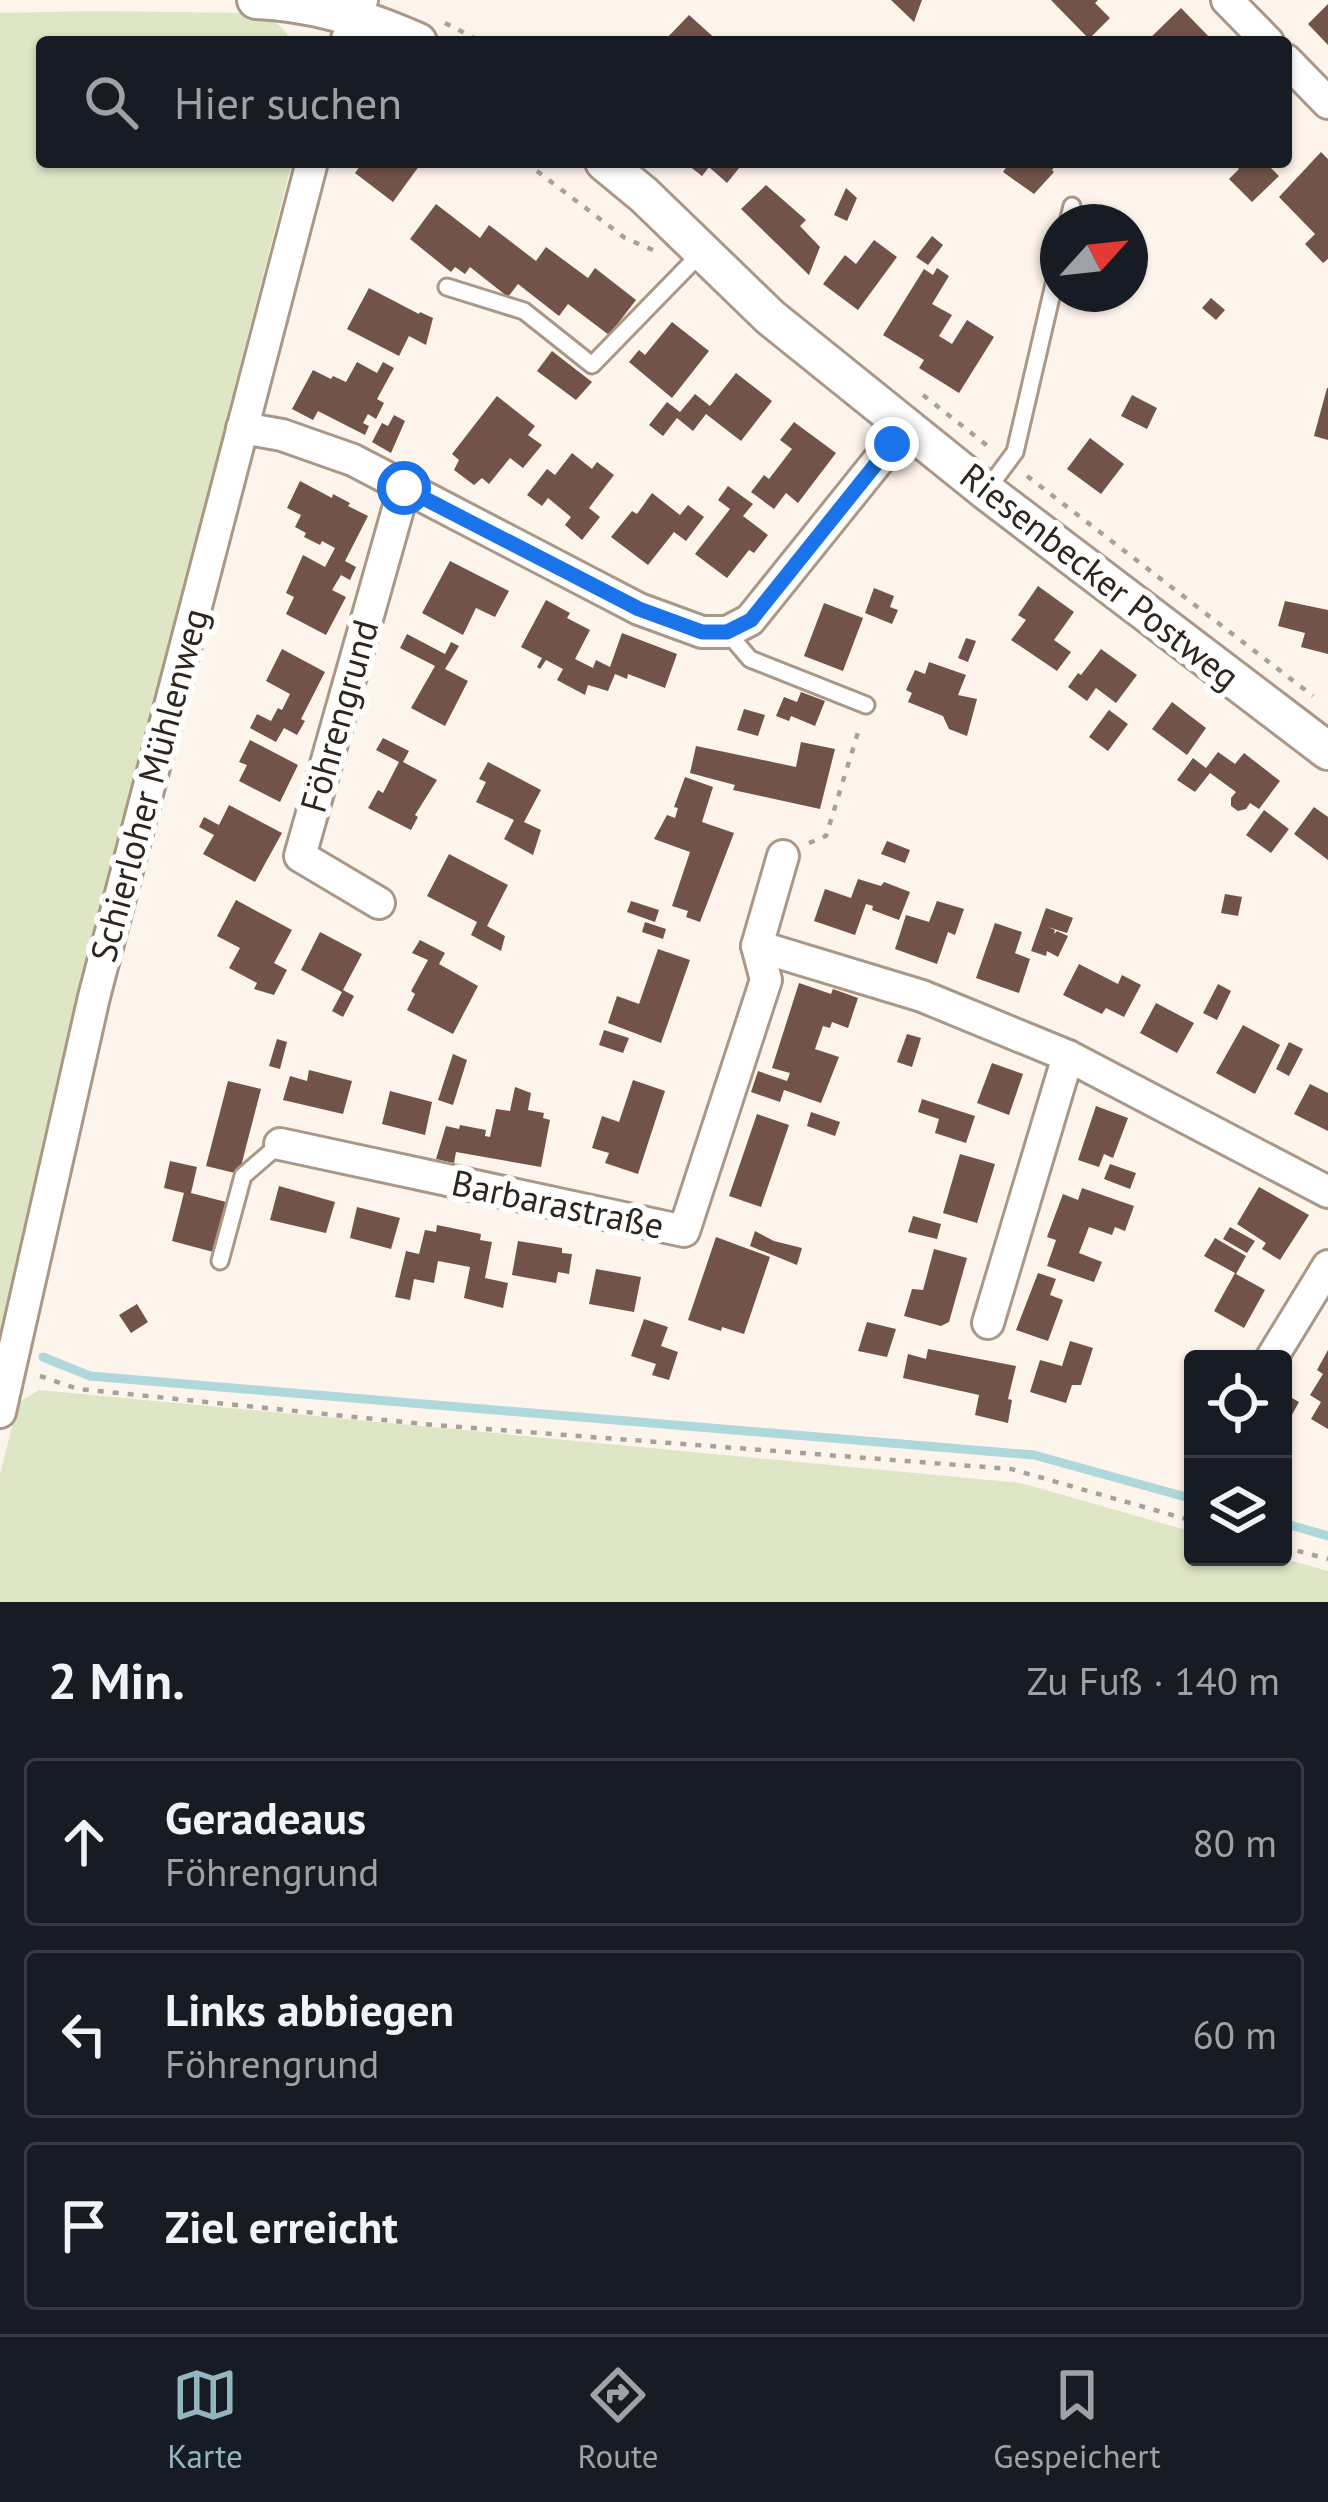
<!DOCTYPE html>
<html lang="de">
<head>
<meta charset="utf-8">
<style>
  body { margin:0; font-family:"PT Sans",sans-serif; background:#20242c; color:#f1f3f6 }
  .controls { position:absolute; right:36px; bottom:36px; display:grid; overflow:hidden; border-radius:12px; box-shadow:0 3px 9px #0004 }
  .controls button { width:108px; height:108px; display:grid; place-items:center; padding:0; border:0; border-bottom:3px solid #363941; background:#171b24; color:#f1f3f6; font:60px sans-serif }
  .compass { position:absolute; left:1040px; top:204px; width:108px; height:108px; border-radius:50%; background:#171b24; box-shadow:0 3px 9px #0004; rotate:63deg }
  .stop { position:absolute; width:36px; height:36px; margin:-27px; border:9px solid #1a73e8; border-radius:50%; background:#fff }
  .stop.end { background:#1a73e8; border-color:#fff; box-shadow:0 3px 12px #0008 }
  .list { margin:0; padding:0; list-style:none }
  h2 { display:flex; justify-content:space-between; align-items:center; height:156px; margin:0; padding:0 48px; font-size:51px }
  h2 small { font-size:39px; font-weight:400; color:#9ea1a6 }
  .list li { display:grid; grid-template-columns:78px 1fr auto; gap:36px; align-items:center; box-sizing:border-box; height:168px; margin:0 24px 24px; padding:0 24px; border:3px solid #363941; border-radius:12px }
  .list b { display:block; font-size:45px; white-space:nowrap }
  .list p { margin:0; font-size:39px; white-space:nowrap; color:#9ea1a6 }
  .list em { font-size:39px; font-style:normal; color:#9ea1a6 }
  .icon { flex:none; width:66px; height:66px; fill:none; stroke:currentColor; stroke-width:2; stroke-linecap:round; stroke-linejoin:round }
  .map { position:relative; flex:none; width:1328px; height:1602px; overflow:hidden }
  .search { position:absolute; background:#171b24; box-shadow:0 3px 9px #0004; left:36px; right:36px; top:36px; height:132px; display:flex; align-items:center; gap:30px; box-sizing:border-box; padding:0 42px; border-radius:12px; color:#9ea1a6; font-size:45px }
  .sheet { height:732px; background:#171b24 }
  nav { display:flex; justify-content:space-around; align-items:center; box-sizing:border-box; height:168px; border-top:3px solid #363941; background:#171b24; font-size:33px; color:#9ea1a6 }
  nav a { display:grid; justify-items:center; gap:6px }
  nav .on { color:#94b5bd }
  .map>svg:first-child { display:block }
  .green { fill:#dfe6c6 }
  .lines { fill:none; stroke-linecap:round; stroke-linejoin:round }
  .stream { stroke:#aed8dc; stroke-width:9 }
  .building { fill:#715349 }
  .service-casing { stroke:#ab9785; stroke-width:21 }
  .minor-casing { stroke:#ab9785; stroke-width:36 }
  .tertiary-casing { stroke:#ab9785; stroke-width:42 }
  .path { stroke:#a9a199; stroke-width:4.5; stroke-dasharray:6 9; stroke-linecap:butt }
  .service { stroke:#fff; stroke-width:15 }
  .minor { stroke:#fff; stroke-width:30 }
  .tertiary { stroke:#fff; stroke-width:36 }
  .route { stroke:#1a73e8; stroke-width:15 }
  .labels { text-anchor:middle; stroke-width:12; stroke-linejoin:round; paint-order:stroke }
  .street-label { font-size:36px; fill:#2d261e; stroke:#fff }
</style>
</head>
<body>
<div class="map">
<svg width="1328" height="1602" viewBox="0 0 1328 1602">
  <rect width="100%" height="100%" fill="#fdf4ec"/>
  <g class="green">
    <path d="M95,11L250,13C268,19 284,23 291,42H42V162H292L92,947L2,1331L0,1351V13Z"/>
    <polygon points="39,1390 1021,1483 1193,1532 1193,1557 1279,1557 1328,1571 1328,1602 0,1602 0,1474 18,1403"/>
  </g>
  <g class="lines">
    <g class="stream">
      <polyline points="43,1357 90,1376 1034,1455 1193,1499"/>
      <polyline points="1283,1523 1328,1536"/>
    </g>
  </g>
  <g class="building">
    <polygon points="891,0 922,0 914,22"/>
    <polygon points="1051,0 1098,0 1095,3 1110,18 1089,39"/>
    <polygon points="1328,4 1328,45 1308,24"/>
    <polygon points="1181,8 1214,42 1146,42"/>
    <polygon points="689,15 719,42 670,42 666,39"/>
    <polygon points="1321,152 1328,159 1328,259 1323,263 1305,244 1315,234 1279,197"/>
    <polygon points="363,162 422,162 393,202 355,173"/>
    <polygon points="684,162 744,162 727,183 709,167 702,176"/>
    <polygon points="1010,162 1058,162 1052,170 1054,172 1034,194 1003,172"/>
    <polygon points="1232,162 1265,162 1279,176 1252,202 1229,179 1239,169"/>
    <polygon points="766,185 806,220 800,226 820,247 809,275 741,209"/>
    <polygon points="846,188 857,198 847,221 834,215"/>
    <polygon points="436,204 480,238 489,225 536,261 546,247 588,278 595,268 636,300 609,335 568,304 559,316 518,284 508,297 470,267 465,274 455,267 451,272 410,239"/>
    <polygon points="932,236 943,245 928,265 916,257"/>
    <polygon points="874,240 897,257 858,310 823,284 845,255 856,264"/>
    <polygon points="937,268 949,276 932,304 952,315 939,336 952,344 967,320 994,337 959,393 919,368 924,360 883,335 924,269 933,275"/>
    <polygon points="369,288 419,314 420,312 433,318 426,345 409,336 399,356 347,329"/>
    <polygon points="1211,298 1225,310 1216,320 1202,308"/>
    <polygon points="672,322 709,351 672,398 629,362 639,350 645,355"/>
    <polygon points="552,351 592,382 576,400 537,371"/>
    <polygon points="357,362 377,373 383,362 394,368 377,399 384,403 376,419 368,414 363,423 369,426 365,435 318,411 313,420 292,409 313,370 331,379 333,376 346,382"/>
    <polygon points="736,373 772,401 741,441 706,414 693,431 677,418 663,436 649,425 667,402 680,412 695,394 710,406"/>
    <polygon points="1327,388 1328,388 1328,440 1314,436"/>
    <polygon points="1132,395 1157,408 1147,429 1121,416"/>
    <polygon points="497,396 535,426 528,435 542,445 523,468 510,458 489,484 482,478 474,485 454,470 459,460 452,454"/>
    <polygon points="394,415 405,421 391,453 372,442 382,423 388,426"/>
    <polygon points="794,422 836,453 798,503 786,493 774,509 751,492 764,475 769,479 792,449 780,440"/>
    <polygon points="1090,438 1124,464 1101,494 1067,469"/>
    <polygon points="572,453 592,469 597,462 614,475 589,508 600,517 582,540 565,525 571,517 548,498 542,506 527,495 547,469 555,475"/>
    <polygon points="300,481 332,498 333,494 350,503 348,506 368,516 345,561 356,567 350,580 341,575 332,590 346,597 326,635 286,614 294,597 286,593 303,555 325,567 335,548 322,541 320,545 304,537 306,533 295,527 301,515 287,508"/>
    <polygon points="728,486 753,504 743,516 768,535 754,553 749,550 727,578 695,554 730,509 718,500"/>
    <polygon points="652,493 680,515 688,505 704,517 686,541 674,532 648,565 611,537 632,511 637,514"/>
    <polygon points="450,561 509,591 495,617 476,608 463,635 422,613"/>
    <polygon points="1038,586 1074,612 1054,640 1071,652 1057,671 1011,640 1026,620 1018,615"/>
    <polygon points="874,588 894,596 890,607 898,610 892,624 865,613"/>
    <polygon points="546,600 570,613 567,618 590,630 575,659 593,668 596,660 610,667 622,633 677,654 665,688 628,674 627,679 615,674 608,691 588,685 585,695 557,680 563,669 546,660 540,669 537,667 542,658 521,647"/>
    <polygon points="1285,601 1328,610 1328,654 1301,647 1305,633 1278,626"/>
    <polygon points="824,603 863,618 843,671 804,656"/>
    <polygon points="407,634 445,654 451,642 459,646 445,669 468,681 445,726 411,708 435,666 400,648"/>
    <polygon points="966,638 976,641 968,662 958,658"/>
    <polygon points="282,649 325,672 301,719 305,721 297,735 284,728 276,742 250,728 257,714 271,721 278,708 282,710 290,694 266,681"/>
    <polygon points="1101,649 1137,675 1116,703 1096,688 1087,701 1068,687 1078,673 1081,675"/>
    <polygon points="929,662 966,675 958,695 977,699 967,736 949,729 943,716 908,702 912,693 906,690 915,670 925,674"/>
    <polygon points="801,692 825,701 815,726 791,716 789,721 776,716 784,697 797,702"/>
    <polygon points="1172,702 1206,728 1187,755 1152,729"/>
    <polygon points="744,709 765,715 758,736 737,730"/>
    <polygon points="1109,710 1128,724 1108,751 1089,737"/>
    <polygon points="383,738 409,751 403,762 437,780 415,815 418,817 411,830 368,808 378,790 383,793 399,762 376,750"/>
    <polygon points="250,740 298,765 280,802 239,781 247,765 239,762"/>
    <polygon points="801,742 835,749 820,809 733,790 735,785 690,773 696,746 796,767"/>
    <polygon points="1218,752 1235,764 1244,753 1280,781 1259,809 1250,803 1246,809 1238,811 1231,806 1231,798 1236,792 1210,773 1195,792 1177,780 1193,758 1206,768"/>
    <polygon points="488,762 541,790 524,822 541,830 533,855 504,839 514,820 476,802 486,782 479,779"/>
    <polygon points="685,777 713,787 702,822 734,833 700,922 686,917 688,911 672,906 690,852 654,839 667,815 675,818 678,808 674,807"/>
    <polygon points="229,805 282,833 255,882 203,854 214,835 199,827 204,817 219,825"/>
    <polygon points="1314,807 1328,817 1328,860 1294,834"/>
    <polygon points="1264,810 1289,829 1271,853 1246,835"/>
    <polygon points="887,841 910,850 905,863 881,854"/>
    <polygon points="449,854 508,885 487,926 505,936 501,951 471,935 477,922 427,896"/>
    <polygon points="858,879 881,886 884,882 910,892 899,920 872,910 873,906 866,904 855,935 814,921 825,889 851,898"/>
    <polygon points="1225,894 1242,897 1238,916 1221,913"/>
    <polygon points="236,900 292,930 274,963 287,970 274,995 254,989 257,983 229,968 240,948 217,936"/>
    <polygon points="631,901 659,910 655,922 627,912"/>
    <polygon points="937,901 964,909 955,935 948,932 937,964 895,949 906,915 929,922"/>
    <polygon points="1046,908 1073,918 1067,933 1048,927 1055,930 1054,934 1057,931 1068,936 1058,957 1047,951 1046,956 1031,951"/>
    <polygon points="645,922 666,929 663,939 642,932"/>
    <polygon points="995,923 1022,932 1015,953 1030,959 1019,993 976,978"/>
    <polygon points="320,932 362,954 343,990 354,996 343,1017 332,1011 342,992 301,970"/>
    <polygon points="420,940 445,953 439,964 478,986 453,1034 407,1010 415,994 411,991 428,960 412,953"/>
    <polygon points="658,949 690,960 661,1043 608,1023 617,996 639,1004"/>
    <polygon points="1079,964 1118,984 1122,975 1141,985 1124,1017 1106,1008 1102,1014 1063,995"/>
    <polygon points="799,983 831,994 833,989 858,998 848,1028 832,1022 830,1028 823,1026 815,1049 839,1057 821,1103 784,1090 780,1102 751,1092 758,1071 787,1081 790,1073 772,1068"/>
    <polygon points="1218,984 1231,991 1217,1020 1203,1013"/>
    <polygon points="1156,1003 1194,1023 1177,1053 1140,1033"/>
    <polygon points="1243,1025 1280,1045 1255,1094 1216,1073"/>
    <polygon points="604,1030 629,1038 623,1053 599,1045"/>
    <polygon points="907,1034 921,1038 912,1067 897,1062"/>
    <polygon points="277,1039 287,1042 280,1069 269,1066"/>
    <polygon points="1289,1042 1303,1049 1289,1076 1276,1069"/>
    <polygon points="453,1054 467,1060 453,1105 438,1100"/>
    <polygon points="992,1063 1023,1074 1009,1115 977,1103"/>
    <polygon points="309,1070 352,1081 343,1114 283,1100 290,1076 307,1081"/>
    <polygon points="633,1080 665,1091 638,1174 605,1163 609,1153 592,1148 602,1116 619,1122"/>
    <polygon points="228,1081 261,1089 239,1174 206,1166"/>
    <polygon points="1310,1084 1328,1093 1328,1131 1294,1114"/>
    <polygon points="515,1087 531,1093 528,1110 544,1113 543,1118 550,1120 541,1167 456,1152 454,1163 436,1159 446,1126 459,1129 460,1125 486,1130 485,1136 490,1137 496,1109 510,1111"/>
    <polygon points="390,1091 432,1102 425,1135 382,1124"/>
    <polygon points="922,1099 975,1116 966,1143 935,1133 939,1119 918,1112"/>
    <polygon points="1096,1106 1128,1118 1113,1158 1104,1154 1099,1167 1078,1160"/>
    <polygon points="811,1112 840,1122 835,1136 807,1126"/>
    <polygon points="757,1114 789,1125 761,1207 729,1196"/>
    <polygon points="960,1154 995,1164 977,1223 943,1213"/>
    <polygon points="170,1161 197,1167 191,1193 230,1203 217,1253 172,1241 184,1193 164,1188"/>
    <polygon points="1110,1164 1136,1173 1130,1189 1104,1179"/>
    <polygon points="279,1186 335,1202 326,1233 270,1220"/>
    <polygon points="1259,1187 1309,1215 1280,1260 1262,1249 1266,1243 1237,1224"/>
    <polygon points="1082,1188 1134,1206 1125,1231 1115,1227 1112,1235 1089,1227 1079,1253 1102,1262 1094,1282 1047,1266 1056,1240 1047,1237 1063,1194 1078,1200"/>
    <polygon points="357,1207 400,1218 391,1249 350,1238"/>
    <polygon points="913,1216 941,1224 937,1239 908,1232"/>
    <polygon points="437,1225 481,1234 480,1240 492,1242 485,1278 508,1283 503,1308 464,1298 470,1267 438,1261 434,1283 414,1279 410,1300 395,1297 406,1251 419,1254 425,1230 436,1232"/>
    <polygon points="1230,1227 1255,1241 1247,1253 1223,1239"/>
    <polygon points="755,1231 774,1241 802,1248 797,1265 750,1246"/>
    <polygon points="716,1237 770,1257 744,1334 722,1327 721,1331 688,1320"/>
    <polygon points="1215,1238 1246,1256 1236,1274 1265,1290 1244,1328 1214,1311 1235,1273 1204,1256"/>
    <polygon points="518,1241 562,1248 562,1253 572,1254 569,1274 558,1272 556,1283 512,1275"/>
    <polygon points="934,1249 967,1258 949,1322 941,1326 904,1316 912,1289 923,1290"/>
    <polygon points="596,1269 641,1277 634,1312 589,1304"/>
    <polygon points="1038,1273 1056,1279 1050,1295 1063,1300 1048,1341 1016,1330"/>
    <polygon points="137,1304 148,1322 131,1333 119,1315"/>
    <polygon points="644,1319 668,1327 661,1346 678,1352 669,1380 652,1375 656,1364 631,1356"/>
    <polygon points="867,1322 896,1329 887,1357 858,1351"/>
    <polygon points="1070,1341 1093,1348 1081,1385 1072,1385 1066,1403 1030,1392 1040,1360 1062,1366"/>
    <polygon points="928,1349 1016,1366 1008,1399 1012,1400 1008,1423 975,1415 979,1395 903,1378 908,1354 926,1359"/>
    <polygon points="1328,1350 1328,1429 1311,1419 1321,1402 1310,1395 1323,1374 1317,1370"/>
    <polygon points="1283,1393 1299,1402 1283,1431"/>
  </g>
  <g class="lines">
    <defs>
      <g id="service">
        <polyline points="1068,222 1072,206"/>
        <polyline points="447,287 524,311 592,365 702,252"/>
        <polyline points="986,491 1015,452 1058,267"/>
        <polyline points="727,632 750,659 866,705"/>
        <polyline points="220,1261 243,1176 280,1144"/>
      </g>
      <g id="minor">
        <polyline points="1227,0 1268,42"/>
        <polyline points="346,42 362,0"/>
        <polyline points="1286,60 1328,103"/>
        <polyline points="242,428 282,435 353,460 639,609 702,632 727,632 750,620 906,426"/>
        <polyline points="783,856 757,946 922,996 1068,1056 1328,1192"/>
        <polyline points="379,903 300,856 404,488"/>
        <polyline points="280,1144 684,1231 766,980 757,946"/>
        <polyline points="988,1323 1068,1056"/>
        <polyline points="1271,1359 1328,1266"/>
        <polyline points="0,1412 94,997 312,162"/>
      </g>
      <g id="tertiary">
        <path d="M256,0C312,2 367,19 418,42"/>
        <polyline points="604,162 644,195 770,317 986,491 1328,751"/>
      </g>
    </defs>
    <use href="#service" class="service-casing"/>
    <use href="#minor" class="minor-casing"/>
    <use href="#tertiary" class="tertiary-casing"/>
    <g class="path">
      <polyline points="445,23 482,42"/>
      <polyline points="525,162 625,238 653,250"/>
      <polyline points="923,395 989,447"/>
      <polyline points="1027,476 1313,696"/>
      <polyline points="809,843 826,836 860,726"/>
      <polyline points="40,1376 78,1389 434,1425 1011,1469 1193,1521"/>
      <polyline points="1283,1547 1328,1559"/>
    </g>
    <use href="#service" class="service"/>
    <use href="#minor" class="minor"/>
    <use href="#tertiary" class="tertiary"/>
  </g>
  <g class="lines">
    <polyline class="route" points="404,488 639,609 702,632 727,632 751,620 892,444"/>
  </g>
  <g class="labels">
    <g class="street-label">
      <text transform="translate(1100 576) rotate(38)" y="13">Riesenbecker Postweg</text>
      <text transform="translate(339 716) rotate(-74)" y="13">Föhrengrund</text>
      <text transform="translate(149 785) rotate(-75)" y="13">Schierloher Mühlenweg</text>
      <text transform="translate(558 1204) rotate(12)" y="13">Barbarastraße</text>
    </g>
  </g>
</svg>
<div class="controls">
<button><svg class="icon" aria-label="locate" viewBox="0 0 24 24"><circle cx="12" cy="12" r="6"/><path d="M12 2v4M12 18v4M2 12h4M18 12h4"/></svg></button>
<button><svg class="icon" aria-label="layers" viewBox="0 0 24 24"><path d="M12 4l9 5-9 5-9-5zM3 14l9 5 9-5"/></svg></button>
</div>
<svg class="compass" viewBox="-18 -18 36 36"><path d="M0-13l5 13h-10z" fill="#e53935"/><path d="M0 13l5-13h-10z" fill="#9ea1a6"/></svg>
<div class="stop" style="left:404px;top:488px"></div>
<div class="stop end" style="left:892px;top:444px"></div>
<div class="search"><svg class="icon" aria-label="search" viewBox="0 0 24 24"><circle cx="10" cy="10" r="6"/><path d="M15 15l6 6"/></svg>Hier suchen</div>
</div>
<section class="sheet">
<h2>2 Min.<small>Zu Fuß · 140 m</small></h2>
<ul class="list">
<li><svg class="icon" aria-label="ahead" viewBox="0 0 24 24"><path d="M12 20V5M6 11l6-6 6 6"/></svg><div><b>Geradeaus</b><p>Föhrengrund</p></div><em>80 m</em></li>
<li><svg class="icon" aria-label="left" viewBox="0 0 24 24"><path d="M17 20v-9H6M10 6l-5 5 5 5"/></svg><div><b>Links abbiegen</b><p>Föhrengrund</p></div><em>60 m</em></li>
<li><svg class="icon" aria-label="arrive" viewBox="0 0 24 24"><path d="M6 21V4h12l-3 4 3 4H6"/></svg><div><b>Ziel erreicht</b></div></li>
</ul>
</section>
<nav>
<a class="on"><svg class="icon" aria-label="map" viewBox="0 0 24 24"><path d="M3 6l6-2 6 2 6-2v14l-6 2-6-2-6 2zM9 4v14M15 6v14"/></svg>Karte</a>
<a><svg class="icon" aria-label="directions" viewBox="0 0 24 24"><path d="M12 3l9 9-9 9-9-9zM9 14v-3h6M13 9l2 2-2 2"/></svg>Route</a>
<a><svg class="icon" aria-label="saved" viewBox="0 0 24 24"><path d="M7 4h10v16l-5-4-5 4z"/></svg>Gespeichert</a>
</nav>
</body>
</html>
